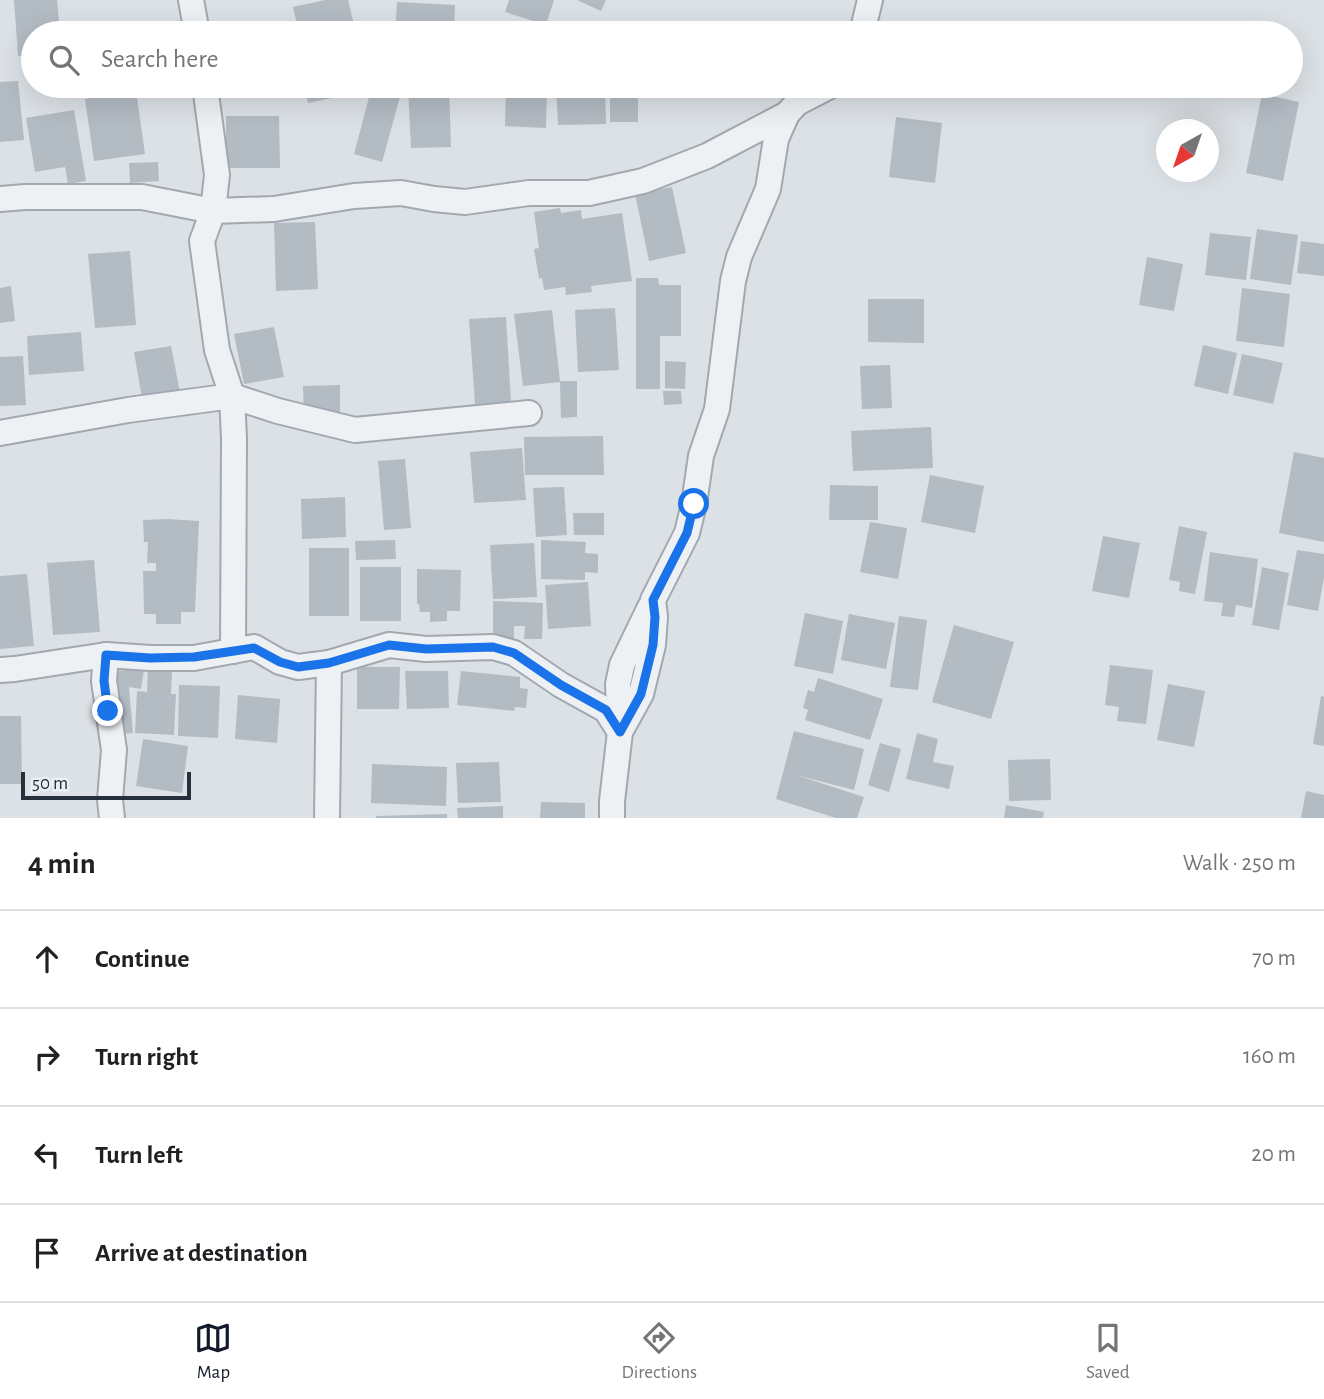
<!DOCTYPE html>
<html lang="en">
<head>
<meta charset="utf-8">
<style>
  body { margin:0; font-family:"Alegreya Sans",sans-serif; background:#f6f6f6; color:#202124 }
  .compass { position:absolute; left:1156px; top:119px; width:63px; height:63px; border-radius:50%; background:#fff; box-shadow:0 7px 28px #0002; rotate:220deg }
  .scale { position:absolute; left:21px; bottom:18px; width:170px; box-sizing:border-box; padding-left:7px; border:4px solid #26303c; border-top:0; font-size:19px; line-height:24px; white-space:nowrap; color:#26303c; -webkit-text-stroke:5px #ebf0f4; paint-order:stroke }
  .stop { position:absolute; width:21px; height:21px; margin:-16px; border:5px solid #1a73e8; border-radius:50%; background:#fff }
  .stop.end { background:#1a73e8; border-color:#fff; box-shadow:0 2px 7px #0008 }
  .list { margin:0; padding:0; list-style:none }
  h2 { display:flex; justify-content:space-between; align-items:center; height:91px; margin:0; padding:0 28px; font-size:30px }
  h2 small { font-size:23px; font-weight:400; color:#757577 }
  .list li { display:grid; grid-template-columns:46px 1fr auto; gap:21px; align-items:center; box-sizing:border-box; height:98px; padding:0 28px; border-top:2px solid #e0e0e0 }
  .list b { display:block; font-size:26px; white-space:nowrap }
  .list em { font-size:23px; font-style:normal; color:#757577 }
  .icon { flex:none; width:38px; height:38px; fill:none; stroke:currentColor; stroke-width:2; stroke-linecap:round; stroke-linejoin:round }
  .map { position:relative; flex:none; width:1324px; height:818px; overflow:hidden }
  .search { position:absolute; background:#fff; box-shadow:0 7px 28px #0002; left:21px; right:21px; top:21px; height:77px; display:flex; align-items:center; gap:18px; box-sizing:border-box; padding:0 24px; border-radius:38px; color:#757577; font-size:26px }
  .sheet { height:483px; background:#fff }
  nav { display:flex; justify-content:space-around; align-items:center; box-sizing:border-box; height:98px; border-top:2px solid #e0e0e0; background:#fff; font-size:19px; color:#757577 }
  nav a { display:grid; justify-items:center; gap:4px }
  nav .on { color:#111827 }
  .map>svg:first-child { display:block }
  .building { fill:#b3bbc3 }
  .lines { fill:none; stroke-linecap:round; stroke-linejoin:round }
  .minor-casing { stroke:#a2a8b0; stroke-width:28 }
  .minor { stroke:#eef1f4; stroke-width:24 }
  .route { stroke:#1a73e8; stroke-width:9 }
</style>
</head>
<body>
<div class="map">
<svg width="1324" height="818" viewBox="0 0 1324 818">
  <rect width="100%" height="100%" fill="#dce1e6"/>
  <g class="building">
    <polygon points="14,0 57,0 60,33 33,33 33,55 18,56"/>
    <polygon points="325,0 348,0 356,33 299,33 293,7"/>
    <polygon points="509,0 554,0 546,25 505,12"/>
    <polygon points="577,0 606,0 601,11"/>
    <polygon points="397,2 455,5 454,33 395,33"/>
    <polygon points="85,22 120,22 120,28 130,28 130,33 85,33"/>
    <polygon points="18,81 24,140 0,142 0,82"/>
    <polygon points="304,86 359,86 361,92 308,103"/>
    <polygon points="372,86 403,86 382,162 354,154"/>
    <polygon points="408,86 449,86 451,147 411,148"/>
    <polygon points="506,86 547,86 546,128 505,126"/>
    <polygon points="556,86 605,86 606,124 558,125"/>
    <rect x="610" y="86" width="28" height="36"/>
    <polygon points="643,86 673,86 673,89 643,88"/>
    <polygon points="904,86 966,86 964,96 904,87"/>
    <polygon points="136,91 145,154 94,161 85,99"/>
    <polygon points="1262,94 1299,102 1283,181 1246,173"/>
    <polygon points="74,110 86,181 68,184 65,167 35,172 26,118"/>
    <polygon points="226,116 279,116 280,168 226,168"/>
    <polygon points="896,117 942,123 935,183 889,177"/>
    <polygon points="158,162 159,181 130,183 129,163"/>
    <polygon points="672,187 686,253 649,261 635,194"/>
    <polygon points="560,208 561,213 581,210 582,219 622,213 632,281 591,286 592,292 566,295 565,287 544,290 542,278 539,279 534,249 539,248 534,212"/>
    <polygon points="315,222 318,289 276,291 274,223"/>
    <polygon points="1257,229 1298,235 1291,285 1250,279"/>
    <polygon points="1210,233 1251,237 1246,280 1205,275"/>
    <polygon points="1301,241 1324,244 1324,276 1297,273"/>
    <polygon points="130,251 136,325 95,328 88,254"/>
    <polygon points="1147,257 1183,264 1174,311 1139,305"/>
    <polygon points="636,278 658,278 659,285 681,285 681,336 660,336 660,389 636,389"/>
    <polygon points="11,286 15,321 0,323 0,288"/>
    <polygon points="1242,288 1290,294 1284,347 1236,341"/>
    <polygon points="868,299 924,299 924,343 868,342"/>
    <polygon points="615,308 619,370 578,372 575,310"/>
    <polygon points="552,310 560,381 577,381 577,417 561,418 560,382 523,386 514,314"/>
    <polygon points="506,317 511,402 475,404 469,319"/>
    <polygon points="274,327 284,377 244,384 234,334"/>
    <polygon points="81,332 84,371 29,375 27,336"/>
    <polygon points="1203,345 1237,353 1228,394 1194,386"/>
    <polygon points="171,346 181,397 143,404 134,352"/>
    <polygon points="1242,354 1283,363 1273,404 1233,395"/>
    <polygon points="23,356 26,405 0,406 0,357"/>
    <polygon points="665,361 686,362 685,389 665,388"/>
    <polygon points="890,365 892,408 862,409 860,366"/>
    <polygon points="340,385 340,413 304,414 303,386"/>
    <polygon points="663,391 681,391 682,404 664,405"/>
    <polygon points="931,427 933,468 853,471 851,431"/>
    <polygon points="603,436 604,475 525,475 524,437"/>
    <polygon points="522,448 526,500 474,503 470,452"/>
    <polygon points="1294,452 1324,458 1324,542 1279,533"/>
    <polygon points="405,459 411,528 384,530 378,461"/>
    <polygon points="930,475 984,486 975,533 921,522"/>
    <polygon points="830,485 878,486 878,520 829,520"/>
    <polygon points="564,487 567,535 536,537 533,488"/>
    <polygon points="345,497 346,537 302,539 301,499"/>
    <polygon points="573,513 604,513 604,535 574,535"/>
    <polygon points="167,519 199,521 195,612 181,612 181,624 156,624 156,614 144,614 143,571 156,571 156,563 147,563 148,542 144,542 143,520"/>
    <polygon points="870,522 907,528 898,579 860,572"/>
    <polygon points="1179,526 1207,532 1195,594 1179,591 1180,582 1169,580"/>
    <polygon points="1103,536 1140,543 1129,598 1092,591"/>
    <polygon points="395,540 396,559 356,560 355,541"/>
    <polygon points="541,540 586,542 585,553 598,554 598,573 585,572 585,580 541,579"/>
    <polygon points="534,543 537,597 493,599 490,545"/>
    <rect x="309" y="548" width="40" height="68"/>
    <polygon points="1297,550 1324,554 1324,577 1318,611 1287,605"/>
    <polygon points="1210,552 1258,559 1252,608 1236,605 1234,617 1221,616 1223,603 1204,601"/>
    <polygon points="94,560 100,632 53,635 47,563"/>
    <rect x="360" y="567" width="41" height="54"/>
    <polygon points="1262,567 1289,573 1279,630 1252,625"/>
    <polygon points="417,569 461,570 460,611 447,611 447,621 430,622 430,612 420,612 419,604 417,604"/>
    <polygon points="27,574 34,646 0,649 0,576"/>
    <polygon points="588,582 591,626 548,629 545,585"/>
    <polygon points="493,601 543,603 542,639 524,639 525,626 514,626 514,639 493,639"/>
    <polygon points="805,613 843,621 833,674 794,666"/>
    <polygon points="849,614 895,623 886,669 841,660"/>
    <polygon points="899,616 927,620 918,690 890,687"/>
    <polygon points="954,625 1014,642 991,719 932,702"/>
    <polygon points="1110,665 1153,670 1146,724 1117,721 1119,707 1105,705"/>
    <polygon points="357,667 400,667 399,709 357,709"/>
    <polygon points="126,668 144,670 141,689 129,687 133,733 123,734 117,671 125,670"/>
    <polygon points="148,668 172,669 171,694 176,694 174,735 135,733 137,691 147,692"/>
    <polygon points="405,671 448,671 449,708 407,709"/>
    <polygon points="461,671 520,677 520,688 528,689 526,708 515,707 514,711 457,705"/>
    <polygon points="818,678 883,699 870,740 805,720 808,710 803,708 808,690 814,692"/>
    <polygon points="1168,684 1205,691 1194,747 1157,740"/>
    <polygon points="179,685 220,686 218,738 178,736"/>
    <polygon points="238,695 280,699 277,743 235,739"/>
    <polygon points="1321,696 1324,697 1324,746 1313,744"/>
    <polygon points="0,716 21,716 22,784 0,784"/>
    <polygon points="794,731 864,749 854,790 796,775 864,797 857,818 836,818 776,799"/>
    <polygon points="917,733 938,739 933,762 954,766 949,789 906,779"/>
    <polygon points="143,739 188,746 182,793 136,786"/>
    <polygon points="880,743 901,749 889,792 868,785"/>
    <polygon points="1050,759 1051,800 1009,801 1008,760"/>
    <polygon points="499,762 501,802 458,803 456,763"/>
    <polygon points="372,764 447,767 446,806 371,803"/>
    <polygon points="1306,791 1324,795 1324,818 1301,818"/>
    <polygon points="541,802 585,803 585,818 540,818"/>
    <polygon points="1006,805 1044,812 1043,818 1004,818"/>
    <polygon points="503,806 503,818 458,818 457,808"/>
    <polygon points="447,814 447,818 376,818 376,816"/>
  </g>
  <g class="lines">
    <defs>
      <g id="minor">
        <polyline points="191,0 197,33"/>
        <polyline points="862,33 870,0"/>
        <polyline points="205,86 217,175 213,211 202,241 217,350 232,396 234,438 233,651"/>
        <polyline points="0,199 25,197 142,197 213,211 274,209 354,196 401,193 434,199 465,202 529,193 589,193 643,181 707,156 787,114"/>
        <polyline points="0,433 128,410 232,396 278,411 355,430 529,413"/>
        <polyline points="106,655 104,681 114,750 110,800 112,818"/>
        <polyline points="0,670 15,669 106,655 150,658 194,658 254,647 280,662 298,667 329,663 389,645 426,649 493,647 514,653 561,685 606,710 620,732"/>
        <polyline points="620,732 618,684 622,665 650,607"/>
        <polyline points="327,818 329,663"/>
        <polyline points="612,818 612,801 620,732 641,694 653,645 655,617 653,600 687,533 694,504 701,456 717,409 733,281 739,257 768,189 776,139 787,114 797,103 830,86"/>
      </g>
    </defs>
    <use href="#minor" class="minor-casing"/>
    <use href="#minor" class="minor"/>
  </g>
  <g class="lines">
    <polyline class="route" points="108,711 104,681 106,655 150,658 194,657 254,648 280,662 298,667 329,663 389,645 426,649 493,647 514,653 561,685 606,710 620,732 641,694 653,645 655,617 653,600 687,533 694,504"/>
  </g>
</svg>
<svg class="compass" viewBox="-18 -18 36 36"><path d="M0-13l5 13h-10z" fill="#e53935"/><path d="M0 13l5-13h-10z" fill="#757577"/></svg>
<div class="scale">50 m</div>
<div class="stop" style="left:694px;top:504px"></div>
<div class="stop end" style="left:108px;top:711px"></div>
<div class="search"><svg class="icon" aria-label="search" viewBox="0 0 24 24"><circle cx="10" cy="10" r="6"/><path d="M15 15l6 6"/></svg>Search here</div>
</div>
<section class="sheet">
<h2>4 min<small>Walk · 250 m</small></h2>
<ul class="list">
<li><svg class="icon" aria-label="ahead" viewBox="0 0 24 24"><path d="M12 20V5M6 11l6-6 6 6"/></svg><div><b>Continue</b></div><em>70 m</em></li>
<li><svg class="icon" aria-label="right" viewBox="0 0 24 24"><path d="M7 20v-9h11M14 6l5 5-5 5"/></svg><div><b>Turn right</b></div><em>160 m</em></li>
<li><svg class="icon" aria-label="left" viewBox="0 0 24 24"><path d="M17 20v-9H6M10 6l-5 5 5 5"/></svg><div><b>Turn left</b></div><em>20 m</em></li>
<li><svg class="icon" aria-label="arrive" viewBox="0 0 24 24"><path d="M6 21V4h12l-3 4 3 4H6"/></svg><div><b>Arrive at destination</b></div></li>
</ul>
</section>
<nav>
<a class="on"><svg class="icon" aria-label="map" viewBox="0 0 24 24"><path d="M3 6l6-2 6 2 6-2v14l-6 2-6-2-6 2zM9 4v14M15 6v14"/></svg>Map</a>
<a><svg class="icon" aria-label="directions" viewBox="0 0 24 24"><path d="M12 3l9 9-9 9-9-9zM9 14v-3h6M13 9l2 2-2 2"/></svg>Directions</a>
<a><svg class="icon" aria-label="saved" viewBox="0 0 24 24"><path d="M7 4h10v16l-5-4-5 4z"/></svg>Saved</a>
</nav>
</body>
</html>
